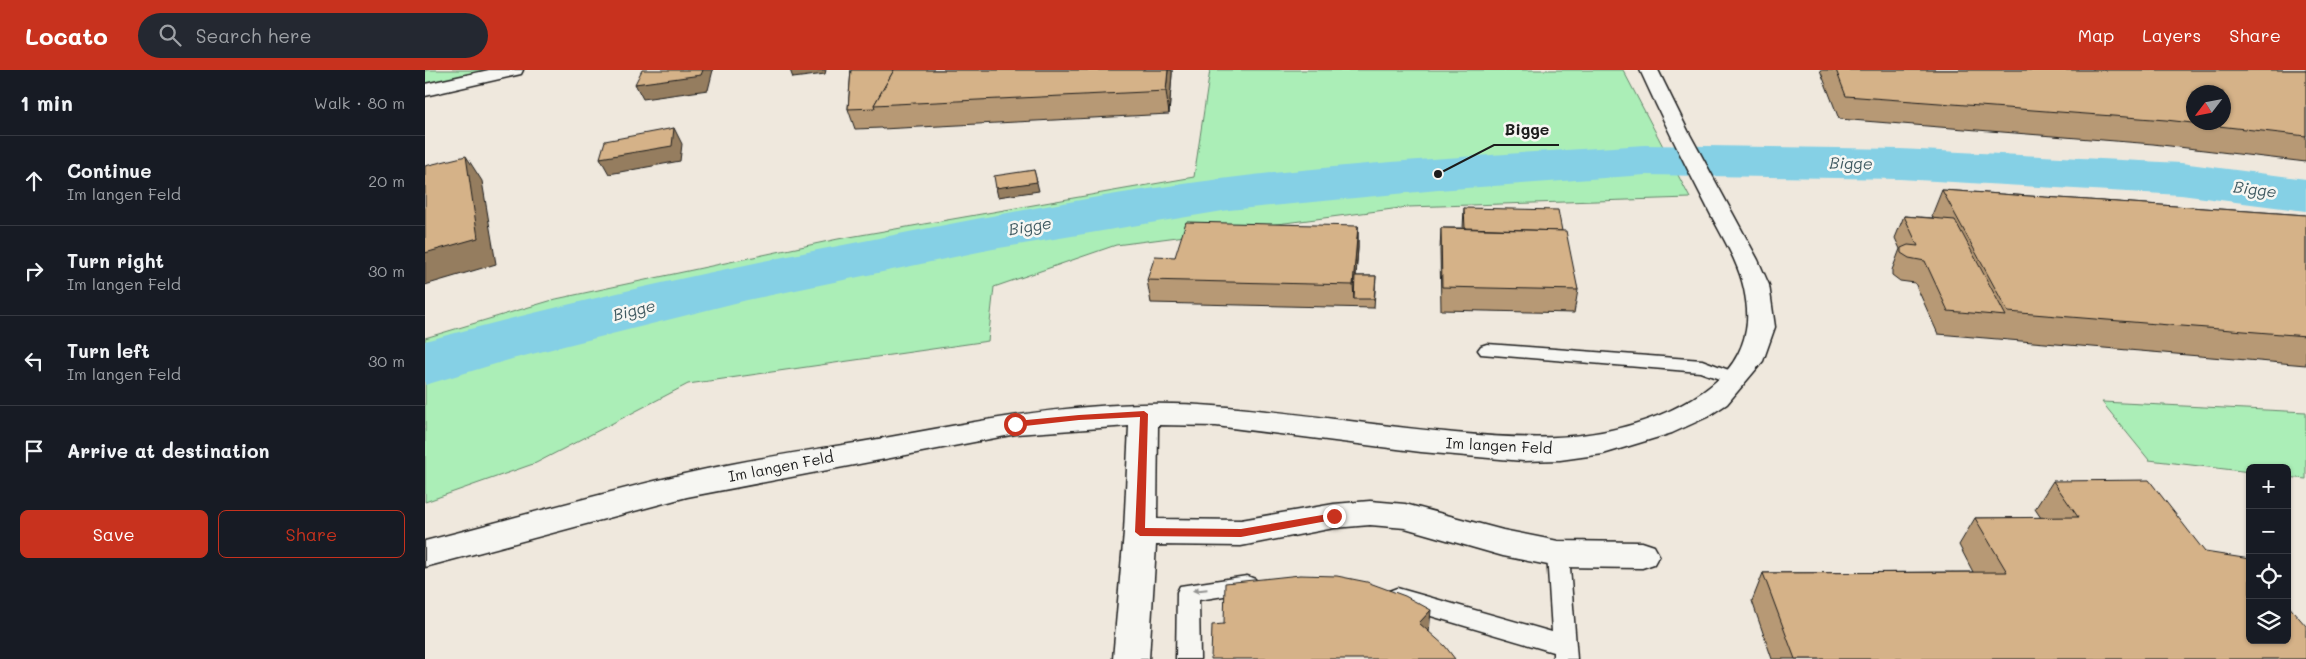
<!DOCTYPE html>
<html lang="en">
<head>
<meta charset="utf-8">
<style>
  body { margin:0; font-family:Mali,sans-serif; background:#242831; color:#f1f3f6 }
  .controls { position:absolute; right:15px; bottom:15px; display:grid; overflow:hidden; border-radius:8px; box-shadow:0 1px 4px #0004 }
  .controls button { width:45px; height:45px; display:grid; place-items:center; padding:0; border:0; border-bottom:1px solid #363941; background:#171b24; color:#f1f3f6; font:25px sans-serif }
  .compass { position:absolute; left:1761px; top:15px; width:45px; height:45px; border-radius:50%; background:#171b24; box-shadow:0 1px 4px #0004; rotate:238deg }
  .stop { position:absolute; width:15px; height:15px; margin:-11px; border:4px solid #c8321e; border-radius:50%; background:#fff }
  .stop.end { background:#c8321e; border-color:#fff; box-shadow:0 1px 5px #0008 }
  .list { margin:0; padding:0; list-style:none }
  h2 { display:flex; justify-content:space-between; align-items:center; height:65px; margin:0; padding:0 20px; font-size:21px }
  h2 small { font-size:16px; font-weight:400; color:#9ea1a6 }
  .list li { display:grid; grid-template-columns:32px 1fr auto; gap:15px; align-items:center; box-sizing:border-box; height:90px; padding:0 20px; border-top:1px solid #363941 }
  .list b { display:block; font-size:19px; white-space:nowrap }
  .list p { margin:0; font-size:16px; white-space:nowrap; color:#9ea1a6 }
  .list em { font-size:16px; font-style:normal; color:#9ea1a6 }
  .actions { display:flex; gap:10px; padding:15px 20px }
  .actions a { flex:1; padding:11px 0; border:1px solid #c8321e; border-radius:8px; text-align:center; font-size:18px; color:#c8321e }
  .actions .main { background:#c8321e; color:#fff }
  .icon { flex:none; width:28px; height:28px; fill:none; stroke:currentColor; stroke-width:2; stroke-linecap:round; stroke-linejoin:round }
  .map { position:relative; flex:none; width:1881px; height:589px; overflow:hidden }
  header { display:flex; align-items:center; gap:30px; box-sizing:border-box; height:70px; padding:0 25px; background:#c8321e; color:#fff }
  header strong { font-size:24px }
  nav { display:flex; gap:28px; margin-inline-start:auto; font-size:18px }
  .search { width:350px; height:45px; background:#242831; display:flex; align-items:center; gap:12px; box-sizing:border-box; padding:0 18px; border-radius:28px; color:#9ea1a6; font-size:19px }
  main { display:flex }
  aside { flex:1; background:#171b24 }
  .map>svg:first-child { display:block }
  .green { fill:#abeeb7; stroke:#64856a }
  .lines { fill:none; stroke-linecap:round; stroke-linejoin:round }
  .river { fill:#85d0e5; fill-rule:evenodd }
  .service-casing { stroke:#1c1c1c; stroke-width:3 }
  .minor-casing { stroke:#1c1c1c; stroke-width:3 }
  .service { fill:#f6f6f2; fill-rule:evenodd }
  .minor { fill:#f6f6f2; fill-rule:evenodd }
  .wall { fill:#b79975; stroke:#1c1c1c }
  .shaded-wall { fill:#957d5f; stroke:#1c1c1c }
  .building { fill:#d5b288; stroke:#1c1c1c; fill-rule:evenodd }
  .oneway { fill:#949492 }
  .route { fill:#c8321e }
  .labels { text-anchor:middle; stroke-width:5; stroke-linejoin:round; paint-order:stroke }
  .street-label { font-size:15px; fill:#1c1c1c; stroke:#f6f6f2 }
  .water-label { font-size:16px; font-style:italic; fill:#415b62; stroke:#f6f6f2 }
  .leader { fill:none; stroke:#1c1c1c; stroke-width:2 }
  .callout-dot { fill:#1c1c1c; stroke:#f6f6f2; stroke-width:2 }
  .callout-label { font-size:16px; text-anchor:middle; font-weight:bold; fill:#1c1c1c; stroke:#f6f6f2; stroke-width:5; stroke-linejoin:round; paint-order:stroke }
</style>
</head>
<body>
<header>
<strong>Locato</strong>
<div class="search"><svg class="icon" aria-label="search" viewBox="0 0 24 24"><circle cx="10" cy="10" r="6"/><path d="M15 15l6 6"/></svg>Search here</div>
<nav><a>Map</a><a>Layers</a><a>Share</a></nav>
</header>
<main>
<aside>
<h2>1 min<small>Walk · 80 m</small></h2>
<ul class="list">
<li><svg class="icon" aria-label="ahead" viewBox="0 0 24 24"><path d="M12 20V5M6 11l6-6 6 6"/></svg><div><b>Continue</b><p>Im langen Feld</p></div><em>20 m</em></li>
<li><svg class="icon" aria-label="right" viewBox="0 0 24 24"><path d="M7 20v-9h11M14 6l5 5-5 5"/></svg><div><b>Turn right</b><p>Im langen Feld</p></div><em>30 m</em></li>
<li><svg class="icon" aria-label="left" viewBox="0 0 24 24"><path d="M17 20v-9H6M10 6l-5 5 5 5"/></svg><div><b>Turn left</b><p>Im langen Feld</p></div><em>30 m</em></li>
<li><svg class="icon" aria-label="arrive" viewBox="0 0 24 24"><path d="M6 21V4h12l-3 4 3 4H6"/></svg><div><b>Arrive at destination</b></div></li>
</ul>
<div class="actions"><a class="main">Save</a><a>Share</a></div>
</aside>
<div class="map">
<svg width="1881" height="589" viewBox="0 0 1881 589">
  <rect width="100%" height="100%" fill="#efe8dd"/>
  <filter id="ink" filterUnits="userSpaceOnUse"><feTurbulence type="fractalNoise" baseFrequency=".02" numOctaves="2"/><feDisplacementMap in="SourceGraphic" scale="10" xChannelSelector="R" yChannelSelector="G"/><feConvolveMatrix kernelMatrix="1 2 1 2 8 2 1 2 1" color-interpolation-filters="sRGB"/></filter>
  <g filter="url(#ink)">
    <g class="green">
      <polygon points="0,0 67,0 0,14"/>
      <polygon points="785,0 1198,0 1265,128 983,137 691,175 569,217 563,271 263,314 111,393 0,432 0,268 131,229 413,169 769,107"/>
      <polygon points="1677,332 1881,342 1881,409 1862,407 1862,398 1825,398 1825,402 1724,390"/>
    </g>
    <g class="lines">
      <path class="river" d="M1220,75L1475,79L1756,93L1881,109V141L1756,125L1475,109L1220,105L1013,120L804,140L568,179L322,230L87,289L0,315V271C148,231 298,198 449,169C566,146 686,122 804,108C942,91 1082,84 1220,75Z"/>
      <defs>
        <g id="service">
          <polygon points="1062,274 1277,290 1317,305 1320,309 1317,313 1311,315 1275,302 1056,284 1053,280 1056,276"/>
          <polygon points="1133,476 1140,478 1144,484 1152,589 1128,589 1128,582 972,536 964,533 961,527 964,521 972,518 1127,562 1122,484 1126,478"/>
          <polygon points="822,506 830,509 833,515 830,521 774,530 775,589 751,589 752,522 755,516"/>
        </g>
        <g id="minor">
          <polygon points="64,0 98,0 96,4 0,26 0,14"/>
          <path d="M1215,0H1233L1263,61L1333,190L1344,215L1350,257L1338,291L1302,334L1282,347L1247,363L1178,384L1135,390L1098,391L996,382L791,356L733,355L732,449L816,450L909,434L945,431L980,434L1078,460L1133,471L1217,472L1229,476L1234,485L1229,494L1217,498L1133,497L1078,486L980,458L945,455L909,458L816,476L731,475L724,589H688L699,462L704,356L591,364L262,427L0,497V471C86,449 173,424 259,404C327,388 397,379 465,367C572,347 680,327 789,336C870,342 950,356 1030,363C1106,370 1172,373 1244,341C1270,329 1300,310 1313,284C1324,262 1324,243 1319,219C1313,190 1294,162 1281,135C1258,91 1236,46 1215,0Z"/>
        </g>
      </defs>
      <use href="#service" class="service-casing"/>
      <use href="#minor" class="minor-casing"/>
      <use href="#service" class="service"/>
      <use href="#minor" class="minor"/>
    </g>
    <g class="wall">
      <polygon points="426,0 747,0 747,4 744,44 457,59 456,58 430,59 423,39"/>
      <polygon points="1395,0 1881,0 1881,92 1728,74 1414,49"/>
      <polygon points="1517,120 1881,145 1881,295 1513,264 1490,213 1475,211 1467,205 1467,200 1475,179 1470,168 1479,146 1508,148 1507,145"/>
      <polygon points="1039,138 1137,161 1153,220 1149,243 1016,240 1015,180 1016,158 1038,158"/>
      <polygon points="933,156 933,178 931,206 951,206 949,238 726,233 722,210 750,187"/>
      <polygon points="1628,411 1780,482 1881,589 1347,589 1327,531 1338,503 1548,502 1534,475 1550,448 1616,448 1610,439"/>
    </g>
    <g class="shaded-wall">
      <polygon points="278,0 288,0 283,20 218,29 210,14"/>
      <polygon points="365,0 401,0 400,4 368,8"/>
      <polygon points="743,0 747,0 747,4 744,44 741,21"/>
      <polygon points="249,58 257,74 255,91 184,104 175,88"/>
      <polygon points="41,86 57,111 71,194 0,215 0,183"/>
      <polygon points="609,100 614,121 573,127 571,118"/>
      <polygon points="933,156 933,178 929,229 928,215"/>
      <polygon points="1006,540 1004,563 994,553"/>
    </g>
    <g class="building">
      <polygon points="217,0 278,0 276,5 210,14"/>
      <polygon points="426,0 469,0 449,35 450,38 423,39"/>
      <polygon points="469,0 743,0 741,21 449,35"/>
      <path d="M1411,0H1881V66L1741,50L1421,26ZM1768,22H1798V52H1768Z"/>
      <polygon points="249,58 247,76 175,88 180,71"/>
      <polygon points="41,86 53,168 0,183 0,96"/>
      <polygon points="609,100 612,112 571,118 569,106"/>
      <polygon points="1517,120 1881,145 1881,266 1583,242"/>
      <polygon points="1039,138 1133,140 1137,161 1040,158"/>
      <polygon points="1479,146 1530,150 1581,246 1523,241 1500,191 1484,188 1476,183 1476,178 1483,175 1493,176"/>
      <polygon points="761,152 933,156 928,215 722,210 730,186 750,187"/>
      <polygon points="1016,158 1141,161 1153,220 1017,217"/>
      <polygon points="930,206 951,206 949,229 929,229"/>
      <polygon points="1724,410 1780,482 1825,489 1825,570 1862,570 1862,534 1881,556 1881,589 1370,589 1338,503 1582,502 1550,448 1653,447 1628,411"/>
      <polygon points="875,505 912,506 942,512 980,526 1006,540 994,553 1020,576 1030,589 786,589 787,555 799,554 800,513"/>
    </g>
    <defs><path id="oneway-solid" d="M-6-.8H1V-3.2L6.5 0L1 3.2V.8H-6Z" transform="scale(1.25)"/></defs>
    <use class="oneway" href="#oneway-solid" transform="translate(775 520) rotate(174)"/>
  </g>
  <polygon class="route" points="719,341 723,344 720,458 816,459 909,443 914,446 913,449 816,467 715,466 710,462 715,347 654,350 590,357 586,354 590,351 654,345"/>
  <g class="labels">
    <g class="street-label">
      <text transform="translate(1074 376) rotate(3)" y="5">Im langen Feld</text>
      <text transform="translate(356 397) rotate(-11)" y="5">Im langen Feld</text>
    </g>
    <g class="water-label">
      <text transform="translate(1426 93) rotate(1)" y="6">Bigge</text>
      <text transform="translate(1830 119) rotate(7)" y="6">Bigge</text>
      <text transform="translate(605 156) rotate(-9)" y="6">Bigge</text>
      <text transform="translate(209 240) rotate(-14)" y="6">Bigge</text>
    </g>
  </g>
  <path class="leader" d="M1013 104L1069 75H1134"/>
  <circle class="callout-dot" cx="1013" cy="104" r="5"/>
  <g class="callout-label">
    <text x="1102" y="65">Bigge</text>
  </g>
</svg>
<div class="controls">
<button>+</button>
<button>−</button>
<button><svg class="icon" aria-label="locate" viewBox="0 0 24 24"><circle cx="12" cy="12" r="6"/><path d="M12 2v4M12 18v4M2 12h4M18 12h4"/></svg></button>
<button><svg class="icon" aria-label="layers" viewBox="0 0 24 24"><path d="M12 4l9 5-9 5-9-5zM3 14l9 5 9-5"/></svg></button>
</div>
<svg class="compass" viewBox="-18 -18 36 36"><path d="M0-13l5 13h-10z" fill="#e53935"/><path d="M0 13l5-13h-10z" fill="#9ea1a6"/></svg>
<div class="stop" style="left:590px;top:354px"></div>
<div class="stop end" style="left:909px;top:446px"></div>
</div>
</main>
</body>
</html>
